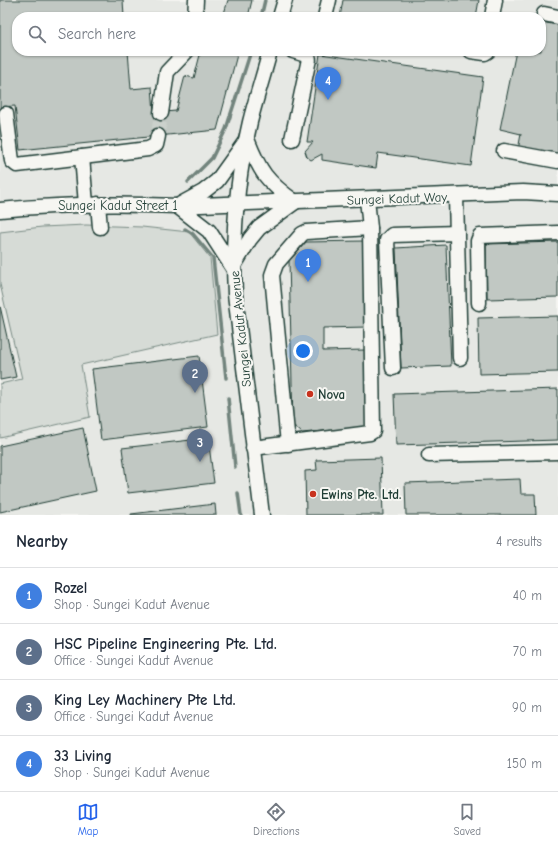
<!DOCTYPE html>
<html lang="en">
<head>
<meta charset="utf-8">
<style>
  body { margin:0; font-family:"Comic Neue",sans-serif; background:#f6f6f7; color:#1f2937 }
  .you { position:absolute; left:303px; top:351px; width:14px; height:14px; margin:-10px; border:3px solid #fff; border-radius:50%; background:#1a73e8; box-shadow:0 0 0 6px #1a73e833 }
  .badge { display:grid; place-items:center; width:26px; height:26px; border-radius:50%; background:#2563eb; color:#fff; font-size:13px; font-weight:700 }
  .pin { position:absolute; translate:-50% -33px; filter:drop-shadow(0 1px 2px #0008) }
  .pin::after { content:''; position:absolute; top:21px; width:14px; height:12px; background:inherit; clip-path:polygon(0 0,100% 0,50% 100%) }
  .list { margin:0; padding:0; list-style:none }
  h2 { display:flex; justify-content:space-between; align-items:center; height:52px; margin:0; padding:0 16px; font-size:17px }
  h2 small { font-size:13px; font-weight:400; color:#747a83 }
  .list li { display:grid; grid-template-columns:26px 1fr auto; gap:12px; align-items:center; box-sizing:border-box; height:56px; padding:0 16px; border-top:1px solid #e0e1e3 }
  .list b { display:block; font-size:15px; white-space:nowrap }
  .list p { margin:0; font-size:13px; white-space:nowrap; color:#747a83 }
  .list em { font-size:13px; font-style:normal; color:#747a83 }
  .icon { flex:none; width:22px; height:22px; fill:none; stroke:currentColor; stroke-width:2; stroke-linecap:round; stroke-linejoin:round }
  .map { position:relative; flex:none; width:558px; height:515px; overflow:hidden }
  .search { position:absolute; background:#fff; box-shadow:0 1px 3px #0004; left:12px; right:12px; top:12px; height:44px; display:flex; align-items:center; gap:10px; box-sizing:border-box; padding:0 14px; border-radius:16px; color:#747a83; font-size:15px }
  .sheet { height:276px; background:#fff }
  nav { display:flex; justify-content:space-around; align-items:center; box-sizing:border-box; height:56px; border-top:1px solid #e0e1e3; background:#fff; font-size:11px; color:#747a83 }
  nav a { display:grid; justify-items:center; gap:2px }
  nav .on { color:#2563eb }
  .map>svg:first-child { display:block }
  .built { fill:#e6e8e4; fill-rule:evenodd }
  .green { fill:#d6dbd6; stroke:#7a8c85 }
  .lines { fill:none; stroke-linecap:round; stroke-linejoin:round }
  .stream { stroke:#72847d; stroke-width:3.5 }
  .building { fill:#c1c8c3; stroke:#1f3d34 }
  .minor-tunnel { stroke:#cbd1cc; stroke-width:14; stroke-dasharray:14 7; stroke-linecap:butt }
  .minor-casing { stroke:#1f3d34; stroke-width:17 }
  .minor { stroke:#f6f6f2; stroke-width:14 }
  .poi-dot { fill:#c8321e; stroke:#f6f6f2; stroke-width:1.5 }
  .labels { text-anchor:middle; stroke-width:4; stroke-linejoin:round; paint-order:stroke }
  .street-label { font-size:13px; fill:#1f3d34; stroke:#f6f6f2 }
  .poi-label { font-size:13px; font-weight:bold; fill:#1f3d34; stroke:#f6f6f2; text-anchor:start }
</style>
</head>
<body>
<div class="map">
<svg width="558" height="515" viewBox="0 0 558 515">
  <rect width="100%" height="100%" fill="#f6f6f2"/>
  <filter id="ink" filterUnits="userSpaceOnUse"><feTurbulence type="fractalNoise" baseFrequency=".025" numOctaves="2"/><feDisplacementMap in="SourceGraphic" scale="8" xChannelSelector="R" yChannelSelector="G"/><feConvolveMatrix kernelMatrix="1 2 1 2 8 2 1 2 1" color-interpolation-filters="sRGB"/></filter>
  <g filter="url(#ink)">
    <path class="built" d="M0,0H558V515H0ZM17,17H541V51H17Z"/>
    <polygon class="green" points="86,225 142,227 189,232 210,258 217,334 81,365 90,417 0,438 0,384 22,379 0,284 0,232 42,227"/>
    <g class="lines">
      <g class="stream">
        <polyline points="261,17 265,0"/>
        <polyline points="188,182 212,158 226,129 251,51"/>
        <polyline points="185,229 193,234 213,258 226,378"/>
        <polyline points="228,398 235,467"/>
        <polyline points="238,493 241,515"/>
      </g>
    </g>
    <g class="building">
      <polygon points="0,0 123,0 124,17 17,17 17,51 128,51 131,89 152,87 154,113 176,111 185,76 194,78 201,51 238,51 217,130 20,150 15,106 0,107"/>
      <polygon points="228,0 252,0 248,17 223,17"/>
      <polygon points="343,0 479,0 476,17 340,17"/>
      <polygon points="541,22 558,25 558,158 518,150 521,134 500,129 516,51 541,51"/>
      <polygon points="320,54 483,77 471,166 378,153 376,168 322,160 322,154 311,160 307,157 305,151 313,142 307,142"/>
      <polygon points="363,241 367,327 323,328 323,351 365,350 366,427 302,433 293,425 289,261 306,242"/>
      <polygon points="558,242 558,297 487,299 486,244"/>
      <polygon points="446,245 451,366 401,368 396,248"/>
      <polygon points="0,306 16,377 0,380"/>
      <polygon points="558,316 558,372 479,374 478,318"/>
      <polygon points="199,356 208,427 101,440 92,369"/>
      <polygon points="558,389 558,440 396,445 394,394"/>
      <polygon points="83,428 96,491 0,512 0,446"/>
      <polygon points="208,438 214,483 128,493 122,448"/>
      <polygon points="381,458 383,515 306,515 305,471 317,470 316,460"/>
      <polygon points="520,479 521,494 535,494 536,515 406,515 405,483"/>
      <polygon points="215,504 216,515 131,515 131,514"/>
    </g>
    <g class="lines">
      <polyline class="minor-tunnel" points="158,136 161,113"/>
      <defs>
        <g id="minor">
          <polyline points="544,14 558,17"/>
          <polyline points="195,17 196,0"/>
          <polyline points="280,17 285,0"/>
          <polyline points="325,17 329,0"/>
          <polyline points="492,17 495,0"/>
          <polyline points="471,51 485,53 488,51"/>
          <polyline points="161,113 167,72 187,51"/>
          <polyline points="6,114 12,161 17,165 148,149 156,145 158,136"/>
          <path d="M247,139C260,172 266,181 295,202"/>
          <polyline points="292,139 309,59 306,55 293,51"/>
          <polyline points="504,151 558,161"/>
          <polyline points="82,157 86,204"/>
          <polyline points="456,196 460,358"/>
          <polyline points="98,204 100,227"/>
          <polyline points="181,204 203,192 217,181 245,142"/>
          <polyline points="177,206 209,231 233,268"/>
          <path d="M0,210C61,204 115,203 177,206L523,192L558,194"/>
          <polyline points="235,264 250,239 259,228 295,202"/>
          <polyline points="479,303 478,241 480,236 558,233"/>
          <polyline points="393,368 387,240 392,235 457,233"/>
          <polyline points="288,444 272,275 276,264 302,234 306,232 370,228"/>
          <polyline points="253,448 370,433 373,431 370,228 367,199"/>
          <polyline points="429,455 558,452"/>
          <path d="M262,515L235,294C232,237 237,177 250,122C256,98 264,74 270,51"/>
        </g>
      </defs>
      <use href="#minor" class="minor-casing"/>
      <use href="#minor" class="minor"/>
    </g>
  </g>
  <g class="poi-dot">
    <circle cx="310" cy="394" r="4"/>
    <circle cx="313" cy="494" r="4"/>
  </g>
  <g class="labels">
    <g class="street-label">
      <text transform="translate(397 198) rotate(-2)" y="5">Sungei Kadut Way</text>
      <text x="118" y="210">Sungei Kadut Street 1</text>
      <text transform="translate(240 329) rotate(-96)" y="5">Sungei Kadut Avenue</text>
    </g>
    <g class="poi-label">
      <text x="318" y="399">Nova</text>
      <text x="321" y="499">Ewins Pte. Ltd.</text>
    </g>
  </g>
</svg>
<div class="you"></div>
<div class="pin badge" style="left:308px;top:282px;background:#3f7fe0">1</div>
<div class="pin badge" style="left:195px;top:393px;background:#5c6f8a">2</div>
<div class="pin badge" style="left:200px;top:462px;background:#5c6f8a">3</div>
<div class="pin badge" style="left:328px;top:100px;background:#3f7fe0">4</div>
<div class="search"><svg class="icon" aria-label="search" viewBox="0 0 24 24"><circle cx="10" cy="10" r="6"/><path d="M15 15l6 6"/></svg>Search here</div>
</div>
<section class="sheet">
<h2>Nearby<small>4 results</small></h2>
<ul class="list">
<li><span class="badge" style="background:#3f7fe0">1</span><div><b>Rozel</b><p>Shop · Sungei Kadut Avenue</p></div><em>40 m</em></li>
<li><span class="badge" style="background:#5c6f8a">2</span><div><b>HSC Pipeline Engineering Pte. Ltd.</b><p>Office · Sungei Kadut Avenue</p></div><em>70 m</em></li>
<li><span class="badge" style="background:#5c6f8a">3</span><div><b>King Ley Machinery Pte Ltd.</b><p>Office · Sungei Kadut Avenue</p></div><em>90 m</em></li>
<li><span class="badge" style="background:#3f7fe0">4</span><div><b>33 Living</b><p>Shop · Sungei Kadut Avenue</p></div><em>150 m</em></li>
</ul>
</section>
<nav>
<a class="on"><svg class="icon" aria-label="map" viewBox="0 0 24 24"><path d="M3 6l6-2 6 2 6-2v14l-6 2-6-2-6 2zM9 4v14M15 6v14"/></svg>Map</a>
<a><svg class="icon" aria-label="directions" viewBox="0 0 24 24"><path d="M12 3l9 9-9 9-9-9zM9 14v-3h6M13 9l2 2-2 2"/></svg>Directions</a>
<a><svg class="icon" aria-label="saved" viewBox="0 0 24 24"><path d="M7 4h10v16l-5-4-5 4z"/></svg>Saved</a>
</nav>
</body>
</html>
